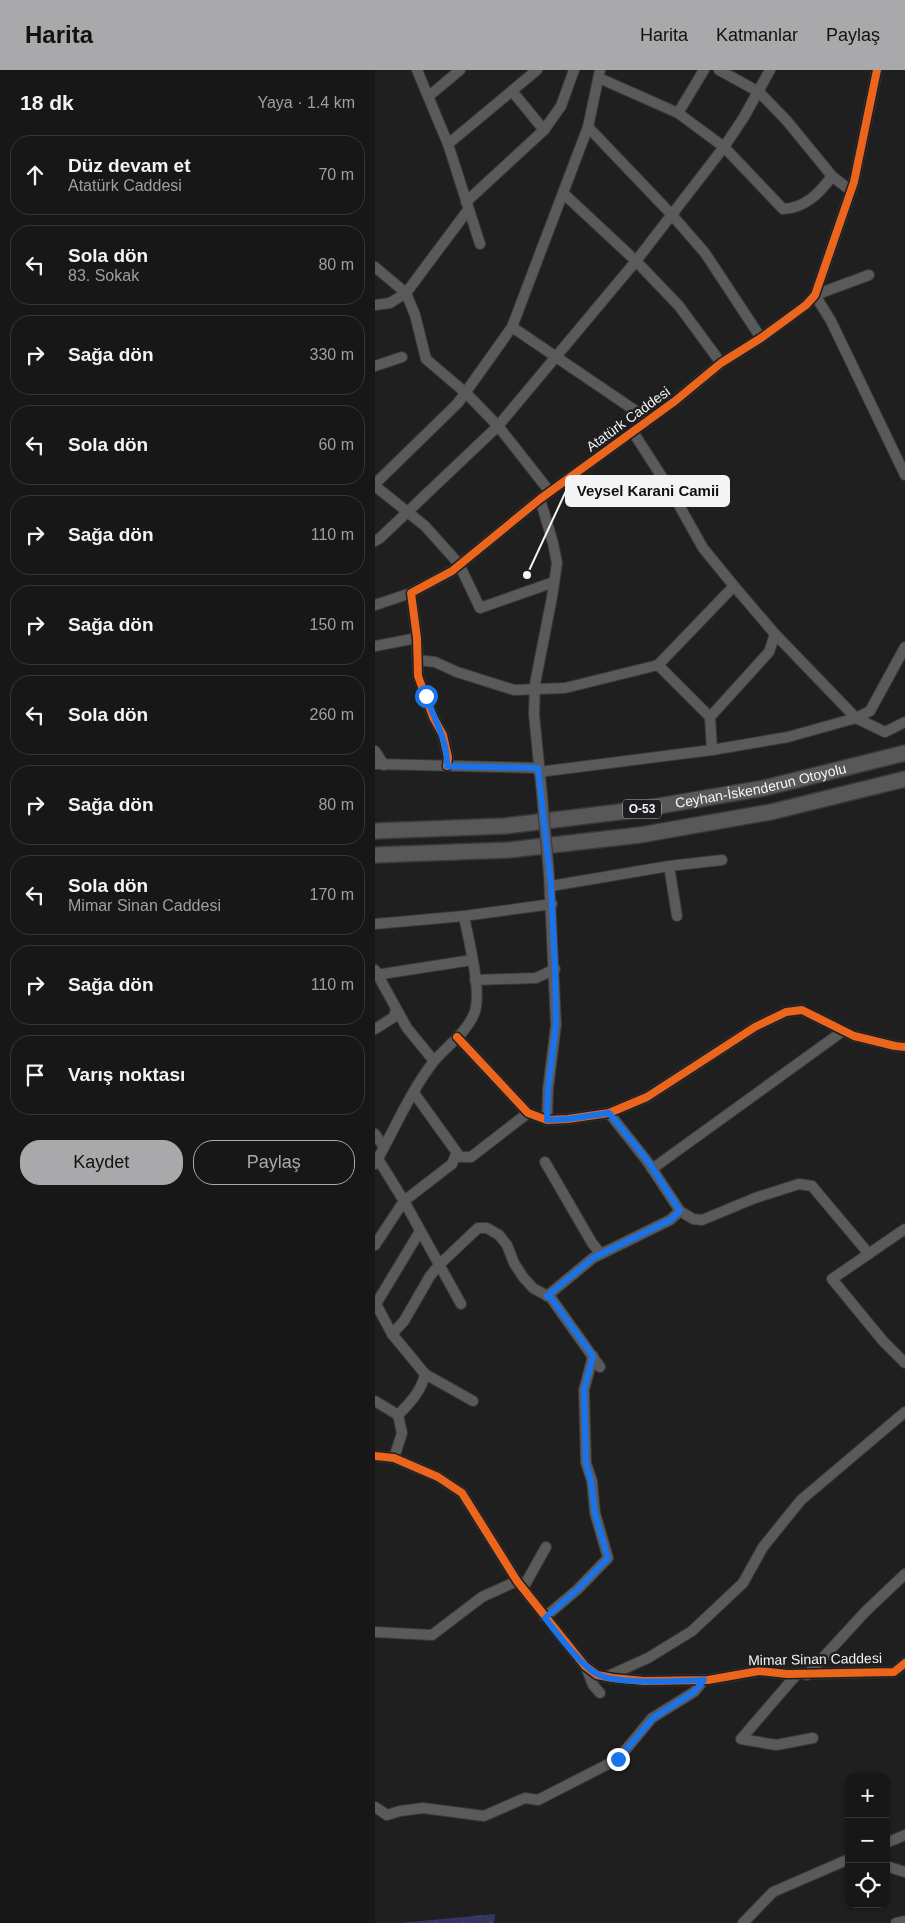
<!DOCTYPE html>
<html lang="tr">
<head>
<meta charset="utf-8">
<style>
  body { margin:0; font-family:Helvetica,sans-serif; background:#202021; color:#f1f3f6 }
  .controls { position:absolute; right:15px; bottom:15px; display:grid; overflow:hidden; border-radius:10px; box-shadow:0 1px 4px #0004 }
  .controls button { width:45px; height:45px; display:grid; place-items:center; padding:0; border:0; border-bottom:1px solid #363637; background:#171718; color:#f1f3f6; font:25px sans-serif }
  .stop { position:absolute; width:15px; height:15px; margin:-11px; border:4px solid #1a73e8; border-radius:50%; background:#fff }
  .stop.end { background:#1a73e8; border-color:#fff; box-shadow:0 1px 5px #0008 }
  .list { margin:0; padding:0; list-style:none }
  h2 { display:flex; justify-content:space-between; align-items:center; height:65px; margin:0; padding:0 20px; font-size:21px }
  h2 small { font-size:16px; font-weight:400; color:#9e9fa2 }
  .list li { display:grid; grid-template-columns:32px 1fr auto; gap:15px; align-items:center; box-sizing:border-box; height:80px; margin:0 10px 10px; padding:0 10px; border:1px solid #363637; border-radius:20px }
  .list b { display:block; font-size:19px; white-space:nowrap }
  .list p { margin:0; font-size:16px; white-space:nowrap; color:#9e9fa2 }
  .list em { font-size:16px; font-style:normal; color:#9e9fa2 }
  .actions { display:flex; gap:10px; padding:15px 20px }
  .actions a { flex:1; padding:11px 0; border:1px solid #a9a9ac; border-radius:20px; text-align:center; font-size:18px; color:#a9a9ac }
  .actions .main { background:#a9a9ac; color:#111 }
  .icon { flex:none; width:28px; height:28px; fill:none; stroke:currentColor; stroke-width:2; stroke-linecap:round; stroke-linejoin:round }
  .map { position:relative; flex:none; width:530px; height:1853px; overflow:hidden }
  header { display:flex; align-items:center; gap:30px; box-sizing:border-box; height:70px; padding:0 25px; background:#a9a9ac; color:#111 }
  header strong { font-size:24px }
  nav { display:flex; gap:28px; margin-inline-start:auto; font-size:18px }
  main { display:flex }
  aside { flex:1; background:#171718 }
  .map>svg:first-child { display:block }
  .forest { fill:url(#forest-firs) }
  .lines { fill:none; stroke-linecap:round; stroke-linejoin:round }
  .minor-casing { stroke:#39393a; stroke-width:12 }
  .highway-casing { stroke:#39393a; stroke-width:18 }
  .minor { stroke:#5a5a5b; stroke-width:10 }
  .highway { stroke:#58585a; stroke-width:15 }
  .minor-bridge-casing { stroke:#39393a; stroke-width:12; stroke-linecap:butt }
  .minor-bridge { stroke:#5a5a5b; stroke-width:10 }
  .cycleway-casing { stroke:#1e1e21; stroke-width:11 }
  .cycleway { stroke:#eb651d; stroke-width:8 }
  .route { stroke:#1a73e8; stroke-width:6 }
  .labels { text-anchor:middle; stroke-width:5; stroke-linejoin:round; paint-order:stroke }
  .shield { fill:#1e1e21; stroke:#b4b4b7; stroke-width:1 }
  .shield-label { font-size:12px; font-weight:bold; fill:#f4f4f7 }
  .street-label { font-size:14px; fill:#f4f4f7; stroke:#1e1e21 }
  .leader { fill:none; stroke:#f4f4f7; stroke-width:2 }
  .callout-dot { fill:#f4f4f7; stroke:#1e1e21; stroke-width:2 }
  .callout { fill:#f4f4f7; stroke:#f4f4f7; stroke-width:2 }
  .callout-label { font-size:15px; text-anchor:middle; font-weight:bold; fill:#111 }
</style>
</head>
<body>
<header>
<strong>Harita</strong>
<nav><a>Harita</a><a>Katmanlar</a><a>Paylaş</a></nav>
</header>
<main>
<aside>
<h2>18 dk<small>Yaya · 1.4 km</small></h2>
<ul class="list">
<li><svg class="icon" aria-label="ahead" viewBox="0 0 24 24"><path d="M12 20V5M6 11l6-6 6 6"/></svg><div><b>Düz devam et</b><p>Atatürk Caddesi</p></div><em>70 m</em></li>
<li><svg class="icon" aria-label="left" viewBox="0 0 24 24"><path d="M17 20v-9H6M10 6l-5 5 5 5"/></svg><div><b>Sola dön</b><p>83. Sokak</p></div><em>80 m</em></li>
<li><svg class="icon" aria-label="right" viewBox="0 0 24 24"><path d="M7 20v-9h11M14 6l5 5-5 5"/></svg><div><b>Sağa dön</b></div><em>330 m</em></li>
<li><svg class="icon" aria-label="left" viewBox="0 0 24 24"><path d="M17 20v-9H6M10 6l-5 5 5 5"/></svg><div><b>Sola dön</b></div><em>60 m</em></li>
<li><svg class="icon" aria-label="right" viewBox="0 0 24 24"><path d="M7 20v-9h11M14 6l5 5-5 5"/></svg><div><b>Sağa dön</b></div><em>110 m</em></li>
<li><svg class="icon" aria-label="right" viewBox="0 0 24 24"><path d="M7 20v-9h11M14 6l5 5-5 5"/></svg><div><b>Sağa dön</b></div><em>150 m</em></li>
<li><svg class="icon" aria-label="left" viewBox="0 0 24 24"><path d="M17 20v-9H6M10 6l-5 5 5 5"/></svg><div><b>Sola dön</b></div><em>260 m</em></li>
<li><svg class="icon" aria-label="right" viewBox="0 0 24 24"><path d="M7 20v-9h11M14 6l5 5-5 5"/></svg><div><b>Sağa dön</b></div><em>80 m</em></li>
<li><svg class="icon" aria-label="left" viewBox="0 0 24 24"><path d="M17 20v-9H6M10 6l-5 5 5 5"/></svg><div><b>Sola dön</b><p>Mimar Sinan Caddesi</p></div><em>170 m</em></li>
<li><svg class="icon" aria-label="right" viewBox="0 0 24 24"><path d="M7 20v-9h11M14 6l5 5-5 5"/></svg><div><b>Sağa dön</b></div><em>110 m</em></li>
<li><svg class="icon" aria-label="arrive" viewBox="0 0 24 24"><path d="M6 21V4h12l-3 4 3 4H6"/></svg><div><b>Varış noktası</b></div></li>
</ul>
<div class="actions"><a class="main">Kaydet</a><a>Paylaş</a></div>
</aside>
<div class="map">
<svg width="530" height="1853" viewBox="0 0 530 1853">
  <defs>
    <pattern id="forest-firs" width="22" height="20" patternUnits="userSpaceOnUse" patternTransform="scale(1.25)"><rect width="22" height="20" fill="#343560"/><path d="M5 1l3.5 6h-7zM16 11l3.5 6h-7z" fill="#525378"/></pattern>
  </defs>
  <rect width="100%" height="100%" fill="#1f1f20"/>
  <polygon class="forest" points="120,1844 119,1853 25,1853"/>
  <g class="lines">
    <defs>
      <g id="minor">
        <polyline points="42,0 73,74 105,174"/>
        <polyline points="344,0 384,22 412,51 457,106 476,121"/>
        <path d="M224,8L303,43L349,77L408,139C430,138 445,123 457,106"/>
        <polyline points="137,21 169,60"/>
        <polyline points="54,26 85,0"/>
        <polyline points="303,43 329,0"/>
        <polyline points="213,57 297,145 330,183 386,268"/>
        <polyline points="73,74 162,0"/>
        <polyline points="188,123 261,191 304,236 346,293"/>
        <polyline points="91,132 169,60 186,36 199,0"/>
        <polyline points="0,197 31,223 40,245 51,289 92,324 123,356 175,422"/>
        <polyline points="494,205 440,225 456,251 530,405"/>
        <polyline points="0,235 15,233 31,223 93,140"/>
        <polyline points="137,257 274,350"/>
        <polyline points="0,296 27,287"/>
        <polyline points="258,362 296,421 328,478 359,516 400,564 481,648 510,662 530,652"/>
        <polyline points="0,414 83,333 137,257 213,57 225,0"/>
        <polyline points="0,416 50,456 84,494 105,538 179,512"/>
        <polyline points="165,429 178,473 182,493 177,527 160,614 159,644 167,725"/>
        <polyline points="0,471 5,468 123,356 261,191 349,77 369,47 395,0"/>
        <polyline points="0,535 36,523"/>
        <polyline points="0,576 42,568"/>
        <polyline points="43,590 60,592 82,602 139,620 190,618 283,595 359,516"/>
        <polyline points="283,595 335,647 337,680"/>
        <polyline points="335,647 394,582 400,564"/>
        <polyline points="0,681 9,695"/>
        <polyline points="0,694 163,698"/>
        <polyline points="72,696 73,687 68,665 58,647 43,606 42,568 36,523 77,501 165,429 300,331 346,293 386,268 412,249 431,235 440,225 479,112 502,0"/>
        <polyline points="164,702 337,680 413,667 481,648 495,641 530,577"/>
        <polyline points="294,796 302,846"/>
        <polyline points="176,816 294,796 347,790"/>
        <polyline points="0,854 89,846 177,834"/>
        <polyline points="0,900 32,958 59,991"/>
        <polyline points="0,905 97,890"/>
        <polyline points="100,910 161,908 180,899"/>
        <polyline points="0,959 19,947 21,939"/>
        <polyline points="82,967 153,1043 172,1050 193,1049 234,1043 272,1027 380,957 411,942 427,940 479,966 520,976 530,977"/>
        <polyline points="39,1023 85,1087 96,1087 153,1043"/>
        <polyline points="234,1043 272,1091 305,1141 318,1149 327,1150 380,1128 424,1114 437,1116 494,1184"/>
        <polyline points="172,1050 173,1019 181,955 174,805"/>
        <polyline points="0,1064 9,1077"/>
        <polyline points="3,1089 29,1131 86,1234"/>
        <polyline points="170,1092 217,1173 226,1184 295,1150 305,1141"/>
        <path d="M0,1094C19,1060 35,1022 59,991C72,976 91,963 99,944C108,924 93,868 89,846"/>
        <polyline points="277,1099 468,961"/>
        <polyline points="530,1159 457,1209 508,1271 530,1293"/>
        <polyline points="0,1175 29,1131 77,1094 81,1084"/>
        <polyline points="172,1226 218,1188 226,1184"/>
        <polyline points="0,1232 17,1264 50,1304 98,1331"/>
        <polyline points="1,1234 45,1161"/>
        <polyline points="17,1264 29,1251 55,1206 65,1194 103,1158 112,1158 124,1165 132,1175 139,1193 148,1207 158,1218 176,1228 225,1297"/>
        <polyline points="0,1331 23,1345"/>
        <polyline points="0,1386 19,1388 63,1407 87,1423 142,1511 210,1596 222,1605 238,1608 269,1611 333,1610 384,1601 412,1604 519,1602 530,1593"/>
        <path d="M19,1388L27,1363L23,1345C35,1333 47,1320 50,1304"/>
        <polyline points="148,1518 171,1477"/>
        <polyline points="170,1547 203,1519 233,1488 220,1443 217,1411 211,1393 209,1320 218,1286"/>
        <polyline points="0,1562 57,1565 107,1527 142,1511"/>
        <polyline points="211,1597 218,1615 225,1623"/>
        <polyline points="422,1604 366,1669 401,1675 438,1668"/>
        <polyline points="432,1605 491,1541 530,1504"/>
        <polyline points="231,1607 273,1588 317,1561 368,1513 388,1477 426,1430 530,1342"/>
        <polyline points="0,1737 12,1745 25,1741 48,1738 109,1746 150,1728 163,1730 243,1689 277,1648 319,1622 329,1610"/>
        <polyline points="511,1773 530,1765"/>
        <polyline points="511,1796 530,1802"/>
        <polyline points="368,1853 398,1822 474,1789"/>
        <polyline points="521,1853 530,1851"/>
      </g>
      <g id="highway">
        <path id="s1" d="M0,761L130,756L260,740L389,718L530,683"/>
        <polyline points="0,785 134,780 265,765 396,742 530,709"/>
      </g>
    </defs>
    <use href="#minor" class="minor-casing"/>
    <use href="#highway" class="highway-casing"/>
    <use href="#minor" class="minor"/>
    <use href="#highway" class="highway"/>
    <defs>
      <polyline id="minor-bridge" points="167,725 174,805"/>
    </defs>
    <use href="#minor-bridge" class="minor-bridge-casing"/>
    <use href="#minor-bridge" class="minor-bridge"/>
    <defs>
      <g id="cycleway">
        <polyline points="72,696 73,687 68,665 58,647 43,606 42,568 36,523 77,501 165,429 300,331 346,293 386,268 412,249 431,235 440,225 479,112 502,0"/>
        <polyline points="82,967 153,1043 172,1050 193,1049 234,1043 272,1027 380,957 411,942 427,940 479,966 520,976 530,977"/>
        <polyline points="0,1386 19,1388 63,1407 87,1423 142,1511 210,1596 222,1605 238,1608 269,1611 333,1610 384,1601 412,1604 519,1602 530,1593"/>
      </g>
    </defs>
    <use href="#cycleway" class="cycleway-casing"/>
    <use href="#cycleway" class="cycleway"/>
  </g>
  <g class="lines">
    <path class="route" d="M51,626C59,649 73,671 72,696L163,698L176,816L180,899L181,954L173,1019L172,1050L193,1049L234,1043L272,1090L305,1141L295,1150L218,1188L172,1226L176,1228L218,1286L209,1320L211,1393L216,1411L220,1444L233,1488L203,1519L170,1548C182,1563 206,1596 222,1604C243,1615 303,1611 329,1610L319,1622L278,1648L243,1689"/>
  </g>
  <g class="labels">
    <rect class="shield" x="248" y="729.5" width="38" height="19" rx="4"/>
    <g class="shield-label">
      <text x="267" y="743">O-53</text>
    </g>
    <g class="street-label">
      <text transform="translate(253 349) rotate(-36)" y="5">Atatürk Caddesi</text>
      <text dy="5" stroke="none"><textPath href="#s1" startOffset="389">Ceyhan-İskenderun Otoyolu</textPath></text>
      <text transform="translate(440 1589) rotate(-1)" y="5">Mimar Sinan Caddesi</text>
    </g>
  </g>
  <path class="leader" d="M152 505L191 421"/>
  <circle class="callout-dot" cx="152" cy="505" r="5"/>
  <rect class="callout" x="191" y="406" width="163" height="30" rx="5"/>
  <g class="callout-label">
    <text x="273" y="426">Veysel Karani Camii</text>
  </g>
</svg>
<div class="controls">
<button>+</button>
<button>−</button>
<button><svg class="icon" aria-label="locate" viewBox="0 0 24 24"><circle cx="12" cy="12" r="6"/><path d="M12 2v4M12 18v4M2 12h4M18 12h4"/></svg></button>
</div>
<div class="stop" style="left:51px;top:626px"></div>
<div class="stop end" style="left:243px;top:1689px"></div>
</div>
</main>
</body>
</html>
